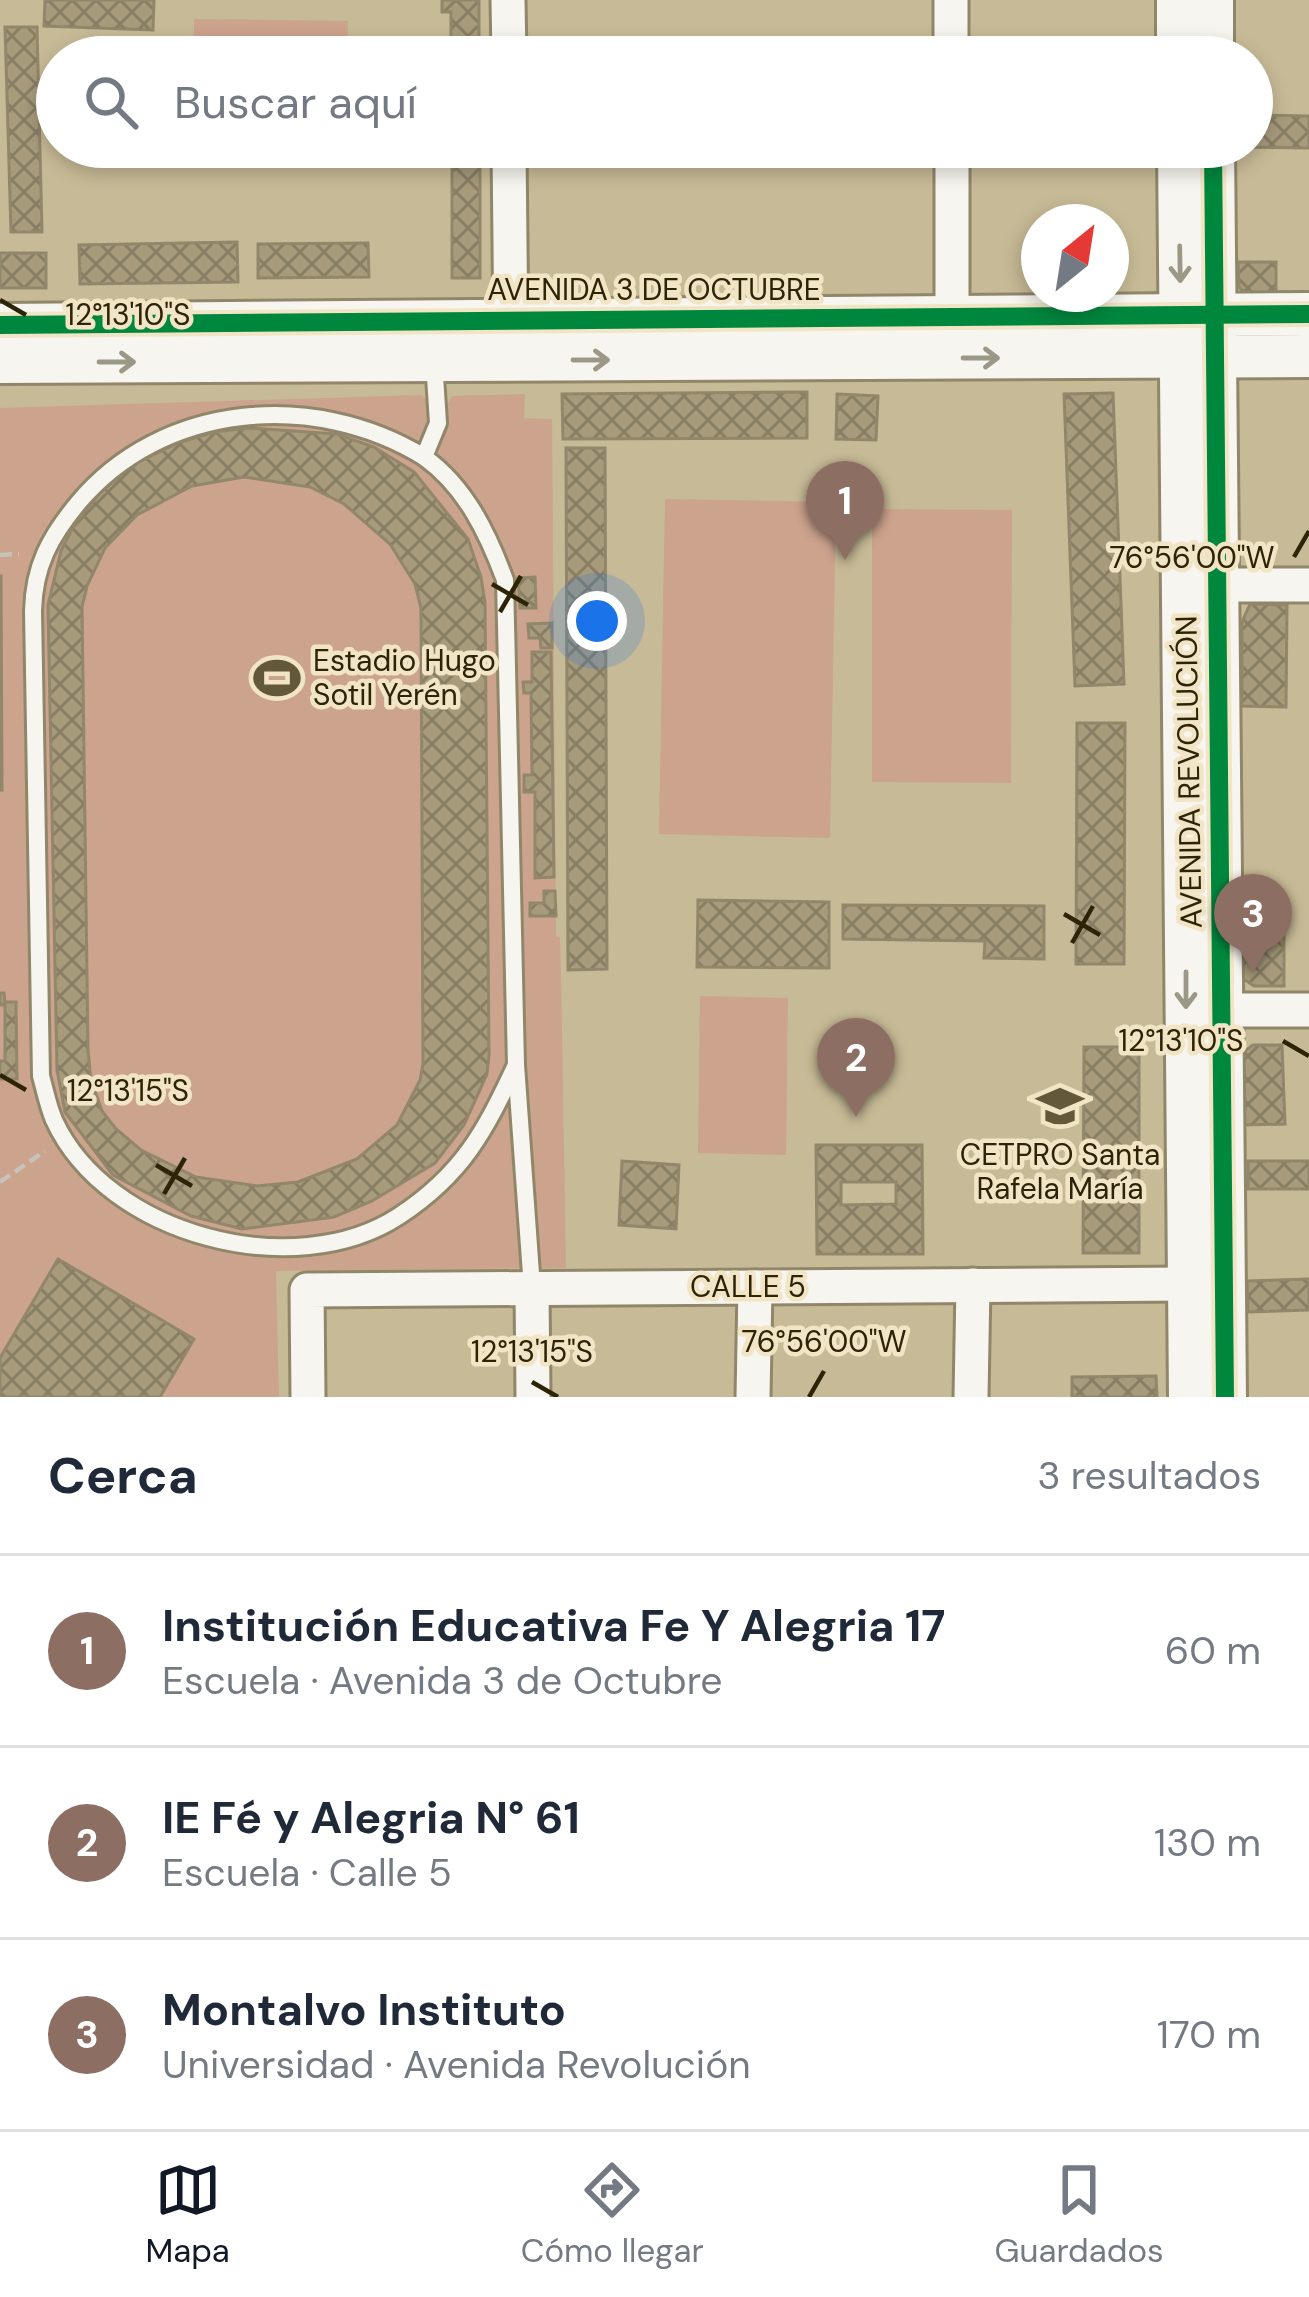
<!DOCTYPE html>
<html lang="es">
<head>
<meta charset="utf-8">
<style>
  body { margin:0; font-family:"DM Sans",sans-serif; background:#f6f6f7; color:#1f2937 }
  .compass { position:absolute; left:1021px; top:204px; width:108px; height:108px; border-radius:50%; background:#fff; box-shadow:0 6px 18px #0003; rotate:30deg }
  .you { position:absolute; left:597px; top:621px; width:42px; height:42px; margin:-30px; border:9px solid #fff; border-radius:50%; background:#1a73e8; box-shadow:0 0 0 18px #1a73e833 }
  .badge { display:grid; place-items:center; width:78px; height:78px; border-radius:50%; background:#111827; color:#fff; font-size:39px; font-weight:700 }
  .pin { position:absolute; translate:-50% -99px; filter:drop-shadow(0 3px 6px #0008) }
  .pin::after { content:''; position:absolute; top:63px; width:42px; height:36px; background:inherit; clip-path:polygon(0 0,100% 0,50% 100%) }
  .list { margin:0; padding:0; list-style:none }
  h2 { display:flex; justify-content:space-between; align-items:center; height:156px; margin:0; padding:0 48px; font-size:51px }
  h2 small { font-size:39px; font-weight:400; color:#747a83 }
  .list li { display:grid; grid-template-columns:78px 1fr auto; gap:36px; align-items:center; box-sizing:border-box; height:192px; padding:0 48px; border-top:3px solid #e0e1e3 }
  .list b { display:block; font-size:45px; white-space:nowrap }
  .list p { margin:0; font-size:39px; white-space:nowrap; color:#747a83 }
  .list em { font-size:39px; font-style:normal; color:#747a83 }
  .icon { flex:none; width:66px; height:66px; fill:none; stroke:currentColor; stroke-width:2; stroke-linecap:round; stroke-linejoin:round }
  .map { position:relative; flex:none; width:1309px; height:1397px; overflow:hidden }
  .search { position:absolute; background:#fff; box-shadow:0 6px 18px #0003; left:36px; right:36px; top:36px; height:132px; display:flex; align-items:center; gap:30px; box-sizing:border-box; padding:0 42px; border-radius:66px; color:#747a83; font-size:45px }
  .sheet { height:732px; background:#fff }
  nav { display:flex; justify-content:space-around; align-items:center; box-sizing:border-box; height:168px; border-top:3px solid #e0e1e3; background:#fff; font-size:33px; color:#747a83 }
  nav a { display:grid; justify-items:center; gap:6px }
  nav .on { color:#111827 }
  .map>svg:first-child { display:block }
  .pitch { fill:#cca38d }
  .building { fill:url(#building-cross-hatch); stroke:#92876a; stroke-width:3; fill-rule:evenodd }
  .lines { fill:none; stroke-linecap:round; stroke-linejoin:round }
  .service-casing { stroke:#908669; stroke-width:22 }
  .minor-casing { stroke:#908669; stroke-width:39 }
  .tertiary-casing { stroke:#908669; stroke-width:48 }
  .path { stroke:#c7c3b8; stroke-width:4.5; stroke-dasharray:12 6; stroke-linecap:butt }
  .service { stroke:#f7f5ef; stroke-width:16 }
  .minor { stroke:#f7f5ef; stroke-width:33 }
  .tertiary { stroke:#f7f5ef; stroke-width:42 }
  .cycleway-casing { stroke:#f2e5c5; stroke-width:26 }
  .cycleway { stroke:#00873e; stroke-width:18 }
  .oneway { stroke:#9c9787 }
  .ticks { fill:none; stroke:#2d2407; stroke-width:4.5 }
  .labels { text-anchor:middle; stroke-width:9; stroke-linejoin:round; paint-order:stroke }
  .street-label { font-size:30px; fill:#2d2407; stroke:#f2e5c5 }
  .poi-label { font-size:30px; fill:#2d2407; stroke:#f2e5c5; text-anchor:start }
  .ticks-label { font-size:30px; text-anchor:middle; fill:#2d2407; stroke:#f2e5c5; stroke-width:9; stroke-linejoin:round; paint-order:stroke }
</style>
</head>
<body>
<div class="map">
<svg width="1309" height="1397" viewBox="0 0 1309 1397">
  <defs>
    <pattern id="building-cross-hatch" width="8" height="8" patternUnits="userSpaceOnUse" patternTransform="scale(3)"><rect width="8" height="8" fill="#a79b7c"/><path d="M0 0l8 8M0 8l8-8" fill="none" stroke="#887e64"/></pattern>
  </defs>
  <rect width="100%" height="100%" fill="#c7ba96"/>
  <g class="pitch">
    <polygon points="194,19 348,21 347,57 194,57"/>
    <polygon points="525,394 524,418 552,419 556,936 560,937 561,974 566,1268 276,1271 279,1397 0,1397 0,408 422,395 427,400 428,410 445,410 452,396"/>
    <polygon points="665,499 836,502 830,838 659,834"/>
    <polygon points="872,509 1012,510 1011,783 872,782"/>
    <polygon points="700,996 788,998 786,1155 698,1153"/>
  </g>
  <g class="building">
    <polygon points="45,0 154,0 153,30 44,26"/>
    <polygon points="442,0 479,0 479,57 451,57 451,12 442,12"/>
    <polygon points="5,27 37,27 42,232 11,232"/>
    <polygon points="1252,115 1309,116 1309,148 1235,147 1252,147"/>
    <rect x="452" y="147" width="28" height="131"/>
    <polygon points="237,242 238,282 80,284 79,245"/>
    <polygon points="368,243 369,277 258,278 258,244"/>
    <rect x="0" y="253" width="46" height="35"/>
    <polygon points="1238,262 1276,262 1276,298 1251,299 1239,287"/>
    <polygon points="807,392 807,438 563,439 562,394"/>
    <polygon points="1113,393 1124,684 1075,686 1064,394"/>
    <polygon points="837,394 878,396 876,440 836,439"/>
    <path d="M249,428L337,434L374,447L414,472L468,539L481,577L485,603L489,1055L487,1074L464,1125L435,1163L372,1201L334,1217L242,1229L191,1216L113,1175L65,1112L57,1070L48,605L61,551L74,525L99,494L132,465L178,443L214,432ZM244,477L310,487L344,504L390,544L415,584L421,608L423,1064L420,1080L397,1125L357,1159L298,1182L257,1186L196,1177L141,1150L116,1129L102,1111L91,1081L88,1051L82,607L87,586L105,548L137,515L192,486Z"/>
    <polygon points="566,448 605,448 607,969 568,970"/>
    <polygon points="0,576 1,576 2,790 0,790"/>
    <polygon points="535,577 536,608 520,608 518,578"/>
    <polygon points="1250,604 1287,605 1286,707 1242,706 1242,622"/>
    <polygon points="552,623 552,648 541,648 540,638 529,638 528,624"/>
    <polygon points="532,652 551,652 554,877 535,878 535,792 524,792 524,775 532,775 531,693 524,693 523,682 532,682"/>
    <polygon points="1077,723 1125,723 1124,964 1076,964"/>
    <polygon points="544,891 555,891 556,916 530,916 530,903 544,903"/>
    <polygon points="1242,899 1284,899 1284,986 1254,986 1242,978"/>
    <polygon points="698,900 829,902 829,968 697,967"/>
    <polygon points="843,905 1044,906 1044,959 984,958 985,941 843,939"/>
    <polygon points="0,993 4,993 5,1002 16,1002 17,1079 0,1079 0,1061 5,1061 5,1005 0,1005"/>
    <polygon points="1253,1045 1282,1045 1285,1124 1245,1125 1242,1053"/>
    <polygon points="1084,1047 1139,1047 1139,1253 1083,1253"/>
    <path d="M816,1145H922L923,1254H817ZM841,1182H896V1204L841,1205Z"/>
    <polygon points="622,1161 679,1165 676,1229 619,1225"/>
    <rect x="1248" y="1161" width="61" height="28"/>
    <polygon points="58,1259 194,1339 160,1397 0,1397 0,1358"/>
    <polygon points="1309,1279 1309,1310 1248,1312 1247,1281"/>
    <polygon points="1156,1376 1157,1397 1072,1397 1072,1377"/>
  </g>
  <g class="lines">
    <defs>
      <g id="service">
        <path d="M434,361L438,423L424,457C466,487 488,534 505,580L516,1065L532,1288"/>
        <path d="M424,457C315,390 162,402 78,503C50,537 34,566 33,611L41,1076C45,1090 48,1106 54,1120C107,1236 295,1284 399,1216C463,1174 485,1131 516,1065"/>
      </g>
      <g id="minor">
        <polyline points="508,0 509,57"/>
        <polyline points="951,0 951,57"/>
        <polyline points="509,147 511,340"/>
        <polyline points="952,147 952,318"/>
        <polyline points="1217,585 1309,585"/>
        <polyline points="1222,1010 1309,1010"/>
        <polyline points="532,1288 533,1397"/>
        <polyline points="308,1397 307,1290 1189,1284"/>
        <polyline points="753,1397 755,1287"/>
        <polyline points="971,1397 973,1285"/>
      </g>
      <g id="tertiary">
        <polyline points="1178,0 1178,57"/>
        <polyline points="1212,0 1212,57"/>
        <polyline points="1179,147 1190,1397"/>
        <polyline points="1213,147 1225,1397"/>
        <polyline points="0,325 1309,314"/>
        <polyline points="0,362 1309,356"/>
      </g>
    </defs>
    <use href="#service" class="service-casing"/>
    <use href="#minor" class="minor-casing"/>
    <use href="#tertiary" class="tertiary-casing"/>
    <g class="path">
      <polyline points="0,555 19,554"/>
      <polyline points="0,1182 45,1151"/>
    </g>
    <use href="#service" class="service"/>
    <use href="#minor" class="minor"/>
    <use href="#tertiary" class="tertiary"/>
    <defs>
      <g id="cycleway">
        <polyline points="1213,147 1225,1397"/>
        <polyline points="0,325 1309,314"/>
      </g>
    </defs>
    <use href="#cycleway" class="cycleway-casing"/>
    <use href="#cycleway" class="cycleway"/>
  </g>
  <defs><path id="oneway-shaft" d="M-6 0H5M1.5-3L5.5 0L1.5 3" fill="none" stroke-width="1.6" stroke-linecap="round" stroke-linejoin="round" transform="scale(3)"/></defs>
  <g class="oneway">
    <use href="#oneway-shaft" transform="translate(1180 264) rotate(89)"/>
    <use href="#oneway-shaft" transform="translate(981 358)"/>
    <use href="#oneway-shaft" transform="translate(591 360)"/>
    <use href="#oneway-shaft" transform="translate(117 362)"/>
    <use href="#oneway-shaft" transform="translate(1186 990) rotate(90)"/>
  </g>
  <path class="ticks" d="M0,300L26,315M1294,557L1309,531M492,584L528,605M500,612L521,576M1064,914L1100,935M1072,943L1093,906M1283,1041L1309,1056M0,1075L26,1090M156,1165L192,1186M164,1194L185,1158M532,1382L558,1397M809,1397L824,1371"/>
  <defs>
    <symbol id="stadium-bare" viewBox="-9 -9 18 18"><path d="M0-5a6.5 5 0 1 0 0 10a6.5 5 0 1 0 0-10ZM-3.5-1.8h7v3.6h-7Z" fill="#635839" stroke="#f2e5c5" stroke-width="2.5" paint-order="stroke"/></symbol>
    <symbol id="university-bare" viewBox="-9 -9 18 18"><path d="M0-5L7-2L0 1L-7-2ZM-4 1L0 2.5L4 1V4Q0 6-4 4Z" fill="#635839" stroke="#f2e5c5" stroke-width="2.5" paint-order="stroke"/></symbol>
  </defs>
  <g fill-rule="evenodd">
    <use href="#stadium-bare" x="244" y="645" width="66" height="66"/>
    <use href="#university-bare" x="1027" y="1073" width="66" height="66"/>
  </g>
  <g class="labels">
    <g class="street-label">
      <text x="654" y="300">AVENIDA 3 DE OCTUBRE</text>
      <text transform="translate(1189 772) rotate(-91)" y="10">AVENIDA REVOLUCIÓN</text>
      <text x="748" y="1297">CALLE 5</text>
    </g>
    <g class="poi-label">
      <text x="313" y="671">Estadio Hugo<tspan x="313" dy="34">Sotil Yerén</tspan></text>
      <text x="1060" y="1165" text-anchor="middle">CETPRO Santa<tspan x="1060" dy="34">Rafela María</tspan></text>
    </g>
  </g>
  <g class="ticks-label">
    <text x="128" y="325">12°13'10"S</text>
    <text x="1192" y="568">76°56'00"W</text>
    <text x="1181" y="1051">12°13'10"S</text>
    <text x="128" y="1101">12°13'15"S</text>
    <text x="824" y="1352">76°56'00"W</text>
    <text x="532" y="1362">12°13'15"S</text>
  </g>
</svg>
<svg class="compass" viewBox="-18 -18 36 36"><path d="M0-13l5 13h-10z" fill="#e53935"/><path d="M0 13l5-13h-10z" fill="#747a83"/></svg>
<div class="you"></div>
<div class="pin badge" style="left:845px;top:560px;background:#8d6e63">1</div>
<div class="pin badge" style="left:856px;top:1117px;background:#8d6e63">2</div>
<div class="pin badge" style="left:1253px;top:973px;background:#8d6e63">3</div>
<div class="search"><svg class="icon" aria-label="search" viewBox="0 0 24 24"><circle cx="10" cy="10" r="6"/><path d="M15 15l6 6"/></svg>Buscar aquí</div>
</div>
<section class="sheet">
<h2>Cerca<small>3 resultados</small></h2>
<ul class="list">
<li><span class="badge" style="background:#8d6e63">1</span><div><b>Institución Educativa Fe Y Alegria 17</b><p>Escuela · Avenida 3 de Octubre</p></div><em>60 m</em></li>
<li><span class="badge" style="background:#8d6e63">2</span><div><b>IE Fé y Alegria N° 61</b><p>Escuela · Calle 5</p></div><em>130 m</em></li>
<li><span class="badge" style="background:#8d6e63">3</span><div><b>Montalvo Instituto</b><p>Universidad · Avenida Revolución</p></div><em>170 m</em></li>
</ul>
</section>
<nav>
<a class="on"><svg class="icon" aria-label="map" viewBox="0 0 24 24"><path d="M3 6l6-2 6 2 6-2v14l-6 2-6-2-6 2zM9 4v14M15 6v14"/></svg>Mapa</a>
<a><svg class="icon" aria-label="directions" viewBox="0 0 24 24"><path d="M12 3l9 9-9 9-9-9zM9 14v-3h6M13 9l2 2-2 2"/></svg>Cómo llegar</a>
<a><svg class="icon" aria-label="saved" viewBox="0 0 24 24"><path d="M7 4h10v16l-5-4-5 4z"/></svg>Guardados</a>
</nav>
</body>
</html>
